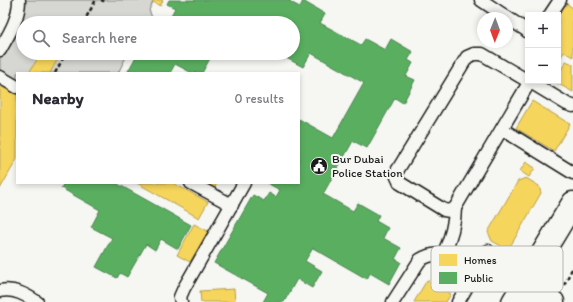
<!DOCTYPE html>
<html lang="en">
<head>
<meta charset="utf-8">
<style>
  body { margin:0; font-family:Itim,sans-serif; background:#f7f7f7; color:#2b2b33 }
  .controls { position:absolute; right:12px; top:12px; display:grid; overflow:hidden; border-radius:0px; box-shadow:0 2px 6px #0003 }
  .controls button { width:36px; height:36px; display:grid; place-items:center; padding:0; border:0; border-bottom:1px solid #e1e1e2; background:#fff; color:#2b2b33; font:20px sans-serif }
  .compass { position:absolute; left:477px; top:12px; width:36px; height:36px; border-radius:50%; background:#fff; box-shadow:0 2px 6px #0003; rotate:181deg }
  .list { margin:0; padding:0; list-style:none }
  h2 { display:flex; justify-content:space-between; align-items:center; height:52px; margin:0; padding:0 16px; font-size:17px }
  h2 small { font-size:13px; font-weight:400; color:#7c7c81 }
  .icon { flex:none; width:22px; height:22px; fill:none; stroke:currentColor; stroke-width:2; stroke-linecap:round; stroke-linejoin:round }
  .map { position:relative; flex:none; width:573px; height:302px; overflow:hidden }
  .search { position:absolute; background:#fff; box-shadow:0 2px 6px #0003; left:16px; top:16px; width:284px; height:44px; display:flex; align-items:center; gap:10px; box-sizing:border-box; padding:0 14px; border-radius:22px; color:#7c7c81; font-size:15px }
  .panel { position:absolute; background:#fff; box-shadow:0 2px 6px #0003; left:16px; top:72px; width:284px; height:112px; border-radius:0px }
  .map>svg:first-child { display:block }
  .green { fill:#d6d6d2; stroke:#797977 }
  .homes { fill:#f6d55c; stroke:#b59e49 }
  .public { fill:#5aae61; stroke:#47824c }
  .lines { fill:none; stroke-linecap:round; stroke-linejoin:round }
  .lane-casing { stroke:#1c1c1c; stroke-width:15 }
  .street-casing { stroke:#1c1c1c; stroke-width:25 }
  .path { stroke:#1c1c1c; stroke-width:2.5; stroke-dasharray:4 3; stroke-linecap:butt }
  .lane { stroke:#f6f6f2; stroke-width:12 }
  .street { stroke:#f6f6f2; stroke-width:22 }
  .labels { text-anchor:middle; stroke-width:4; stroke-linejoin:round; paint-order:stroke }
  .poi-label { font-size:12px; fill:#1c1c1c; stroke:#f6f6f2; text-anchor:start }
  .key { fill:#f6f6f2; stroke:#b5b5b2; stroke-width:1 }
  .key-label { font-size:11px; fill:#1c1c1c }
</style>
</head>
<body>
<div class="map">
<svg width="573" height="302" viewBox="0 0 573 302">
  <rect width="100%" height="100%" fill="#f6f6f2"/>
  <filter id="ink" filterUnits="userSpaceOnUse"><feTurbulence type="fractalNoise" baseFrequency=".025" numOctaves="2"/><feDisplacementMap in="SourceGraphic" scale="8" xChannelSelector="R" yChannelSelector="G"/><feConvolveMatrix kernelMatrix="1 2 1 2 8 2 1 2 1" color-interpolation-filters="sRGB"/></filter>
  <g filter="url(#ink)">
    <polygon class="green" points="23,0 154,0 149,10 153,20 152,23 23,23 23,53 128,53 118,73 17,73 17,98 0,89 0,42"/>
    <g class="homes">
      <polygon points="150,0 163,0 160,6"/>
      <polygon points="564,2 573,8 573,57 564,52 559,60 558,15 556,15"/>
      <polygon points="41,53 61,53 50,73 33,73 30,71"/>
      <polygon points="566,61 573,64 573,92 555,82 555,81 558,81 558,76"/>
      <polygon points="3,83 17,91 17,159 0,189 0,89"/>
      <polygon points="532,101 570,124 554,151 516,128"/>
      <polygon points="526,162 535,168 529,177 520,171"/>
      <polygon points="526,178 539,186 541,193 511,245 503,247 492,241 488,232 518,181"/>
      <polygon points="137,183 173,183 208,202 199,218"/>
      <polygon points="202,183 217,183 214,190"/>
      <polygon points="194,224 208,231 190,262 177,255"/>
      <polygon points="427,280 451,294 446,302 414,302"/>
      <polygon points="234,289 235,302 201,302 200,291"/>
    </g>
    <g class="public">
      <polygon points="169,0 291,0 290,2 300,7 303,1 325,14 320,23 361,45 365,39 385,50 391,39 413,52 408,60 413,63 406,76 415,80 403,103 395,98 367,148 353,141 323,194 353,211 358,203 379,215 376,221 388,228 383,238 401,248 395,259 401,262 389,284 370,273 367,279 313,248 305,261 322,271 312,288 297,279 284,302 263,302 268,293 214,263 253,195 264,201 269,193 276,197 280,190 267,183 299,183 299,119 333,138 364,83 311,53 303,67 277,53 293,53 293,23 167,23 175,8 167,4"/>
      <polygon points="138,53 213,53 202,73 192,73 175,64 170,73 127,73"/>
      <polygon points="64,183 116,183 191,225 178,249 161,239 155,250 146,244 127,277 120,273 117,278 96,267 112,238 91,227 100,210 61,188"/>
    </g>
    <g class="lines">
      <defs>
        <g id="lane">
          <polyline points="481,0 526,30 528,32"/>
          <polyline points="550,15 560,0"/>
          <path d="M0,50C9,34 19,19 19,0"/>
          <polyline points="0,77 17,87"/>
          <polyline points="528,81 482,54 474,54 467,57 397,171 397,177 400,183 444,210 450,211 455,208 530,81"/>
          <polyline points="529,81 567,104 573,106"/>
          <polyline points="502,129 573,173"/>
          <polyline points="191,183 232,205"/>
          <path d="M443,255C450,240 455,225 455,208"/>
          <path d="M0,291C14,288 26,295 37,302"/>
          <polyline points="181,302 180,297 184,288 244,183"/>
          <path d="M393,302L420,260C443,246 455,262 473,275"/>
          <polyline points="458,302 488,251"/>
        </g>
        <g id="street">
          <polyline points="521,287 553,302"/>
          <polyline points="513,302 573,203"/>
        </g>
      </defs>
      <use href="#lane" class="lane-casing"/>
      <use href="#street" class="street-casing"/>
      <g class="path">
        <polyline points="101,0 103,1 104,0"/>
        <polyline points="83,23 96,0"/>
        <polyline points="55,73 66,53"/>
        <polyline points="564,285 573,267"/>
      </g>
      <use href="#lane" class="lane"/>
      <use href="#street" class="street"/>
    </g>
  </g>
  <defs>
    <symbol id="civic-disc" viewBox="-11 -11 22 22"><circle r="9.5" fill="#1c1c1c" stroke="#f6f6f2"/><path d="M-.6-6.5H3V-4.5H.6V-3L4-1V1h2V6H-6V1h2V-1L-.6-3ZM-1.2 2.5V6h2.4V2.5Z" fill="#fff"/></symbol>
  </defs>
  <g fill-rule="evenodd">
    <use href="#civic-disc" x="309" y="156" width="20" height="20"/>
  </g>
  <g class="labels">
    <g class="poi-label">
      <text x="332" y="163">Bur Dubai<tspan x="332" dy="14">Police Station</tspan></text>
    </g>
  </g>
  <rect x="431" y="246" width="132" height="46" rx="6" class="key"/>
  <rect x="439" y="254" width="18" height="12" fill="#f6d55c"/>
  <rect x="439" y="272" width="18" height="12" fill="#5aae61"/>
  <g class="key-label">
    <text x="464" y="264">Homes</text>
    <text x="464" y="282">Public</text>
  </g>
</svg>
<div class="controls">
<button>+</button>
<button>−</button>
</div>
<svg class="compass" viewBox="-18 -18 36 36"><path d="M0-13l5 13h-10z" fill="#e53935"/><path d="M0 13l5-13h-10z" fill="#7c7c81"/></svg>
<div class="search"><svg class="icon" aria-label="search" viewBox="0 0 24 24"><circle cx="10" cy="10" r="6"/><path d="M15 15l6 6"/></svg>Search here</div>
<section class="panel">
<h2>Nearby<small>0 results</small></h2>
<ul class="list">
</ul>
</section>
</div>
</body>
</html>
